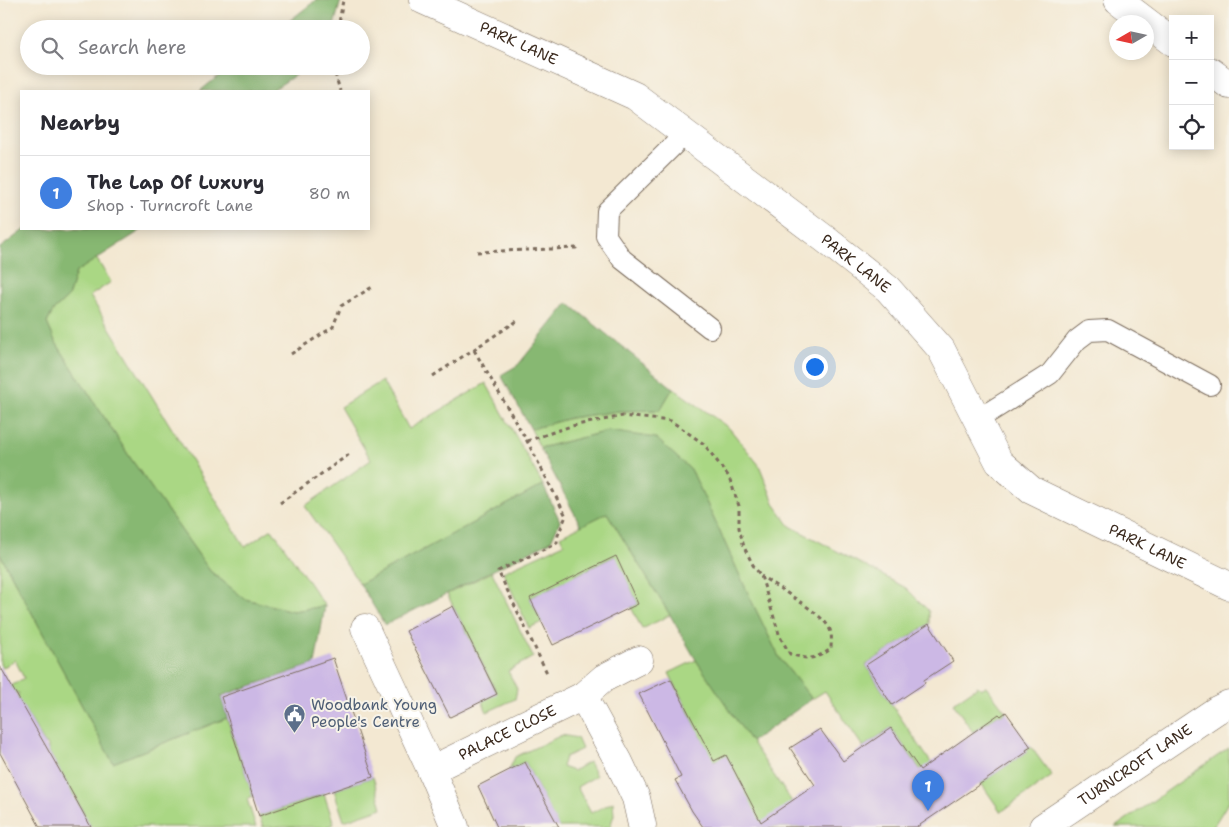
<!DOCTYPE html>
<html lang="en">
<head>
<meta charset="utf-8">
<style>
  body { margin:0; font-family:"Shantell Sans",sans-serif; background:#f7f7f7; color:#2b2b33 }
  .controls { position:absolute; right:15px; top:15px; display:grid; overflow:hidden; border-radius:0px; box-shadow:0 2px 12px #0003 }
  .controls button { width:45px; height:45px; display:grid; place-items:center; padding:0; border:0; border-bottom:1px solid #e1e1e2; background:#fff; color:#2b2b33; font:25px sans-serif }
  .compass { position:absolute; left:1109px; top:15px; width:45px; height:45px; border-radius:50%; background:#fff; box-shadow:0 2px 12px #0003; rotate:261deg }
  .you { position:absolute; left:814px; top:366px; width:18px; height:18px; margin:-12px; border:4px solid #fff; border-radius:50%; background:#1a73e8; box-shadow:0 0 0 8px #1a73e833 }
  .badge { display:grid; place-items:center; width:32px; height:32px; border-radius:50%; background:#d1495b; color:#fff; font-size:16px; font-weight:700 }
  .pin { position:absolute; translate:-50% -41px; filter:drop-shadow(0 1px 2px #0008) }
  .pin::after { content:''; position:absolute; top:26px; width:18px; height:15px; background:inherit; clip-path:polygon(0 0,100% 0,50% 100%) }
  .list { margin:0; padding:0; list-style:none }
  h2 { display:flex; justify-content:space-between; align-items:center; height:65px; margin:0; padding:0 20px; font-size:21px }
  h2 small { font-size:16px; font-weight:400; color:#7c7c81 }
  .list li { display:grid; grid-template-columns:32px 1fr auto; gap:15px; align-items:center; box-sizing:border-box; height:75px; padding:0 20px; border-top:1px solid #e1e1e2 }
  .list b { display:block; font-size:19px; white-space:nowrap }
  .list p { margin:0; font-size:16px; white-space:nowrap; color:#7c7c81 }
  .list em { font-size:16px; font-style:normal; color:#7c7c81 }
  .icon { flex:none; width:28px; height:28px; fill:none; stroke:currentColor; stroke-width:2; stroke-linecap:round; stroke-linejoin:round }
  .map { position:relative; flex:none; width:1229px; height:827px; overflow:hidden }
  .search { position:absolute; background:#fff; box-shadow:0 2px 12px #0003; left:20px; top:20px; width:350px; height:55px; display:flex; align-items:center; gap:12px; box-sizing:border-box; padding:0 18px; border-radius:28px; color:#7c7c81; font-size:19px }
  .panel { position:absolute; background:#fff; box-shadow:0 2px 12px #0003; left:20px; top:90px; width:350px; height:140px; border-radius:0px }
  .map>svg:first-child { display:block }
  .green { fill:#aad784; stroke:#728051 }
  .forest { fill:#87b872; stroke:#617148 }
  .building { fill:#ccb8e5 }
  .lines { fill:none; stroke-linecap:round; stroke-linejoin:round }
  .lane-casing { stroke:#7b6c5d; stroke-width:22 }
  .street-casing { stroke:#7b6c5d; stroke-width:29 }
  .path { stroke:#7b6c5d; stroke-width:3; stroke-dasharray:4 4; stroke-linecap:butt }
  .lane { stroke:#fff; stroke-width:20 }
  .street { stroke:#fff; stroke-width:28 }
  .labels { text-anchor:middle; stroke-width:4; stroke-linejoin:round; paint-order:stroke }
  .street-label { font-size:15px; fill:#3b2a1e; stroke:#f7f3e8 }
  .service-label { font-size:15px; fill:#4e5e75; stroke:#f7f3e8; text-anchor:start }
</style>
</head>
<body>
<div class="map">
<svg width="1229" height="827" viewBox="0 0 1229 827">
  <rect width="100%" height="100%" fill="#f7f3e8"/>
  <filter id="ink" filterUnits="userSpaceOnUse"><feTurbulence type="fractalNoise" baseFrequency=".02" numOctaves="2"/><feDisplacementMap in="SourceGraphic" scale="10" xChannelSelector="R" yChannelSelector="G"/><feConvolveMatrix kernelMatrix="1 2 1 2 8 2 1 2 1" color-interpolation-filters="sRGB"/></filter>
  <filter id="wash" filterUnits="userSpaceOnUse"><feTurbulence type="fractalNoise" baseFrequency=".0096" numOctaves="4" result="noise"/><feDisplacementMap in="SourceGraphic" scale="20" xChannelSelector="R" yChannelSelector="G"/><feGaussianBlur stdDeviation="1.12" result="paint"/><feColorMatrix in="noise" values="0 0 0 0 0 0 0 0 0 0 0 0 0 0 0 0 0 1.4 0 .05"/><feComposite in="paint" operator="in"/></filter>
  <g filter="url(#wash)">
    <rect width="100%" height="100%" fill="#f3e8d2"/>
    <g class="green">
      <polygon points="96,258 111,282 90,296 245,547 272,529 325,606 293,611 245,599 210,571 131,459 55,341 47,323 53,311 68,297 76,272"/>
      <polygon points="382,381 409,429 486,383 543,485 360,584 305,506 371,460 340,407"/>
      <polygon points="673,388 729,428 759,465 775,505 790,526 906,588 929,611 929,624 866,665 892,705 955,798 945,804 891,728 863,747 825,691 812,699 780,659 751,600 692,471 656,439 608,431 540,448 531,429 570,418 619,411 660,410"/>
      <polygon points="607,513 670,615 642,629 631,607 638,604 615,556 530,598 542,622 529,628 503,572 564,544 560,536"/>
      <polygon points="0,554 113,763 227,718 253,796 247,799 256,827 91,827 77,801 77,797 73,795 48,750 48,745 45,744 17,697 19,693 15,693 11,686 24,678 15,660 2,668 0,664"/>
      <polygon points="492,572 533,657 508,671 517,689 515,699 487,712 482,701 497,693 447,594"/>
      <polygon points="696,660 809,827 758,827 726,756 713,761 669,673"/>
      <polygon points="978,686 981,689 986,686 1006,712 1001,716 999,714 973,732 953,703"/>
      <polygon points="562,735 577,738 582,749 565,757 562,767 573,771 589,762 596,776 577,787 591,813 613,802 614,815 610,827 558,827 525,762 509,770 515,757"/>
      <polygon points="1031,747 1052,776 1001,812 981,783 1027,752 1026,750"/>
      <polygon points="1229,748 1229,801 1213,827 1115,827"/>
      <polygon points="373,777 382,808 344,821 334,790"/>
      <polygon points="324,794 334,824 325,827 263,827 259,816"/>
    </g>
    <g class="forest">
      <polygon points="316,0 341,0 333,29 279,29"/>
      <polygon points="231,66 309,66 271,91 200,91"/>
      <polygon points="25,229 143,229 76,272 68,297 53,311 47,323 55,341 131,459 210,571 245,599 293,611 325,606 315,664 221,696 227,718 113,763 0,554 0,248"/>
      <polygon points="568,303 673,388 660,410 619,411 570,418 531,429 501,375 518,365"/>
      <polygon points="608,431 656,438 692,471 751,600 780,659 812,699 751,742 696,660 670,615 607,513 581,526 540,448"/>
      <polygon points="543,485 560,521 551,541 385,625 360,584"/>
    </g>
    <g id="blocks">
      <g class="building">
        <polygon points="616,556 638,604 553,645 530,598"/>
        <polygon points="453,606 497,694 450,717 406,631"/>
        <polygon points="929,624 953,661 924,680 925,683 892,705 866,665"/>
        <polygon points="333,658 373,777 259,816 221,697"/>
        <polygon points="0,666 60,771 91,827 40,827 0,753"/>
        <polygon points="671,679 714,761 726,755 761,822 815,785 790,748 820,729 843,761 891,728 920,770 999,714 1001,716 1006,712 1031,747 1026,750 1027,752 917,827 703,827 692,811 675,780 681,777 639,694"/>
        <polygon points="525,762 545,801 559,827 497,827 478,786"/>
      </g>
    </g>
  </g>
  <g filter="url(#ink)">
    <use href="#blocks" fill-opacity="0" stroke="#7b6c5d" stroke-width="1"/>
    <g class="lines">
      <defs>
        <g id="lane">
          <polyline points="685,134 607,211 606,236 622,259 710,328"/>
          <polyline points="977,420 1050,374 1077,340 1089,331 1108,330 1210,385"/>
        </g>
        <g id="street">
          <path id="s1" d="M423,0L635,96L825,239L888,289L941,349L999,462L1031,490L1229,586"/>
          <polyline points="1118,0 1173,42"/>
          <polyline points="1210,71 1229,85"/>
          <polyline points="365,628 431,770 455,827"/>
          <polyline points="583,696 619,762 636,798 642,825"/>
          <path id="s2" d="M431,770L583,696L604,678L639,660"/>
          <path id="s3" d="M1043,827L1217,710L1229,704"/>
        </g>
      </defs>
      <use href="#lane" class="lane-casing"/>
      <use href="#street" class="street-casing"/>
      <g class="path">
        <polyline points="338,29 343,0"/>
        <polyline points="333,66 340,91"/>
        <polyline points="477,252 576,248 577,246"/>
        <polyline points="474,350 527,441 566,516 558,535 557,543 498,571 548,675"/>
        <polyline points="291,354 333,327 341,306 374,286"/>
        <polyline points="433,376 517,321"/>
        <path d="M527,441L571,426L623,416L671,421L704,444L729,477L739,506V528L744,547L753,565L761,576L780,637L790,654C809,660 814,660 831,649C831,641 833,633 828,626C821,613 775,586 761,576"/>
        <polyline points="280,503 351,453"/>
      </g>
      <use href="#lane" class="lane"/>
      <use href="#street" class="street"/>
    </g>
  </g>
  <defs>
    <symbol id="civic-pin" viewBox="-11 -11 22 30"><path d="M0 17L-7.5 6A9.5 9.5 0 1 1 7.5 6Z" fill="#5c6f8a" stroke="#f7f3e8"/><path d="M-.6-6.5H3V-4.5H.6V-3L4-1V1h2V6H-6V1h2V-1L-.6-3ZM-1.2 2.5V6h2.4V2.5Z" fill="#fff"/></symbol>
  </defs>
  <g fill-rule="evenodd">
    <use href="#civic-pin" x="282" y="702" width="25" height="34"/>
  </g>
  <g class="labels">
    <g class="street-label">
      <text dy="5" stroke="none"><textPath href="#s1" startOffset="105">PARK LANE</textPath></text>
      <text dy="5" stroke="none"><textPath href="#s1" startOffset="510">PARK LANE</textPath></text>
      <text dy="5" stroke="none"><textPath href="#s1" startOffset="930">PARK LANE</textPath></text>
      <text dy="5" stroke="none"><textPath href="#s2" startOffset="85">PALACE CLOSE</textPath></text>
      <text dy="5" stroke="none"><textPath href="#s3" startOffset="111">TURNCROFT LANE</textPath></text>
    </g>
    <g class="service-label">
      <text x="311" y="710">Woodbank Young<tspan x="311" dy="17">People's Centre</tspan></text>
    </g>
  </g>
</svg>
<div class="controls">
<button>+</button>
<button>−</button>
<button><svg class="icon" aria-label="locate" viewBox="0 0 24 24"><circle cx="12" cy="12" r="6"/><path d="M12 2v4M12 18v4M2 12h4M18 12h4"/></svg></button>
</div>
<svg class="compass" viewBox="-18 -18 36 36"><path d="M0-13l5 13h-10z" fill="#e53935"/><path d="M0 13l5-13h-10z" fill="#7c7c81"/></svg>
<div class="you"></div>
<div class="pin badge" style="left:928px;top:811px;background:#3f7fe0">1</div>
<div class="search"><svg class="icon" aria-label="search" viewBox="0 0 24 24"><circle cx="10" cy="10" r="6"/><path d="M15 15l6 6"/></svg>Search here</div>
<section class="panel">
<h2>Nearby<small></small></h2>
<ul class="list">
<li><span class="badge" style="background:#3f7fe0">1</span><div><b>The Lap Of Luxury</b><p>Shop · Turncroft Lane</p></div><em>80 m</em></li>
</ul>
</section>
</div>
</body>
</html>
